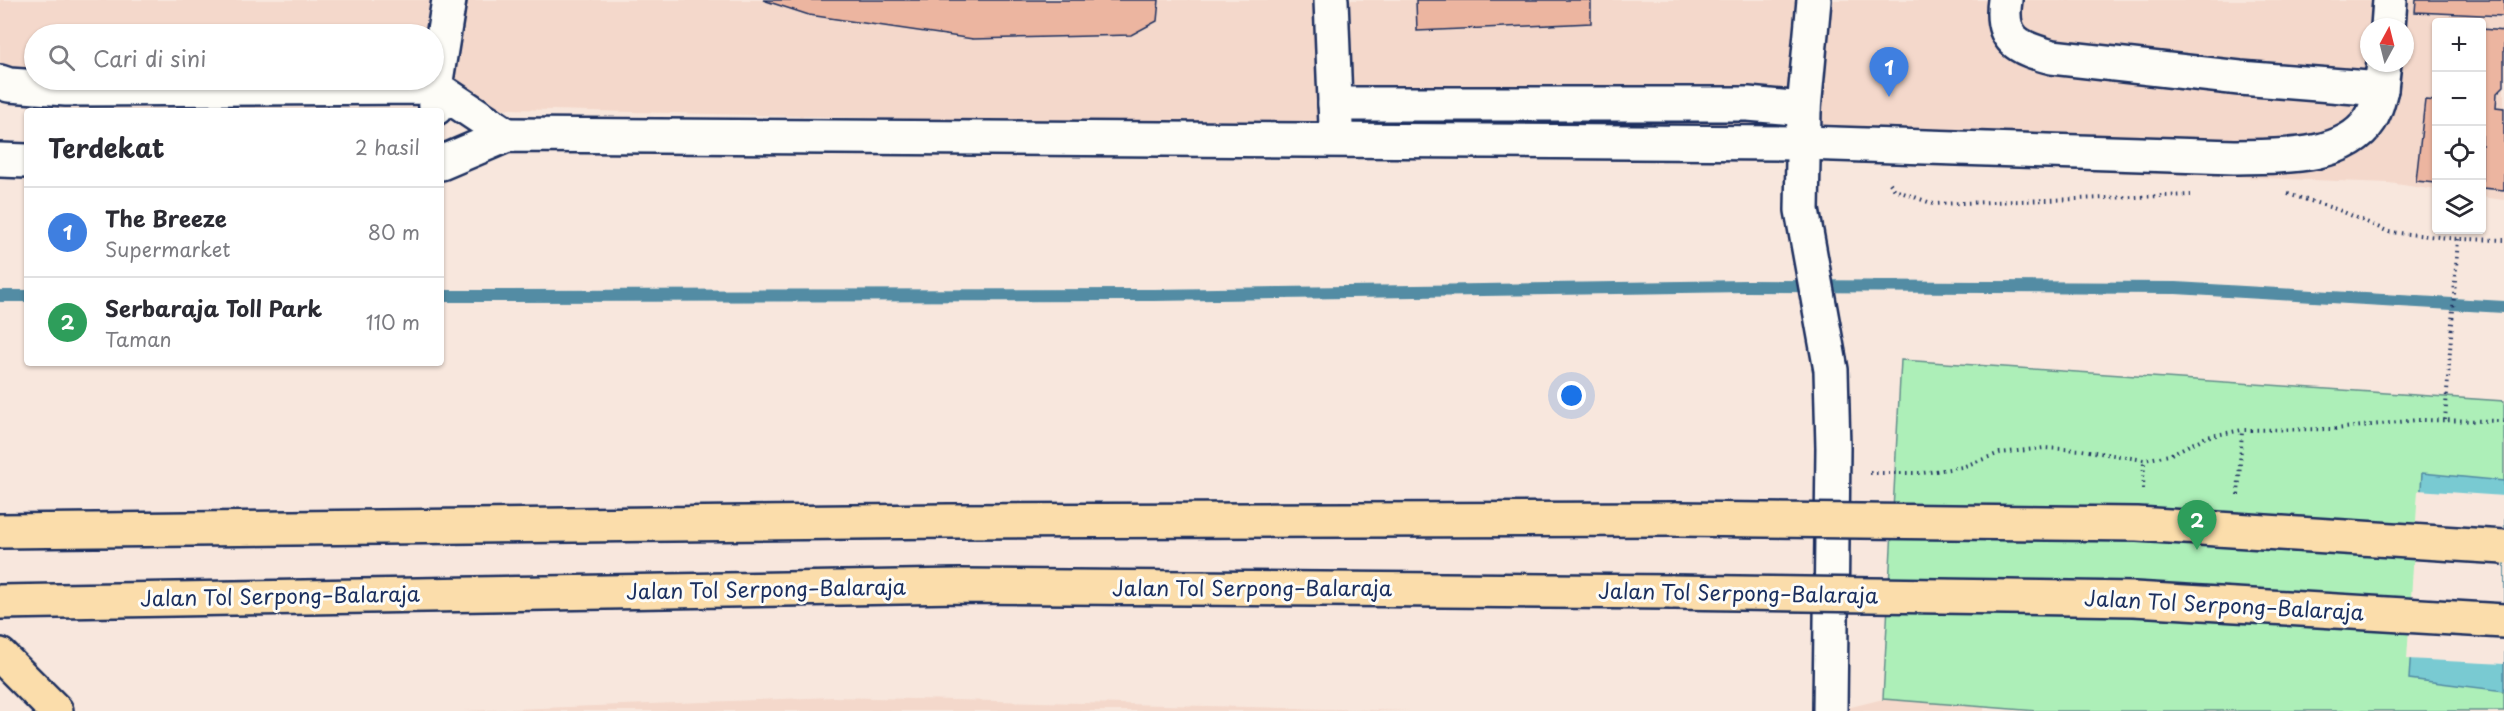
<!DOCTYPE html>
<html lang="id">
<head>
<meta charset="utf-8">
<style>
  body { margin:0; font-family:"Playpen Sans",sans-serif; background:#f7f7f7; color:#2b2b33 }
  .controls { position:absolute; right:18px; top:18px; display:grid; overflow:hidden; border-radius:6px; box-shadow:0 2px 4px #0004 }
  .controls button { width:54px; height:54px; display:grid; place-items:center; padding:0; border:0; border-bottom:2px solid #e1e1e2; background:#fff; color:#2b2b33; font:30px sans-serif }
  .compass { position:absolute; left:2360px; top:18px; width:54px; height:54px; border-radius:50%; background:#fff; box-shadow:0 2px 4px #0004; rotate:7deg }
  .you { position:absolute; left:1572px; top:396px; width:21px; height:21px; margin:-15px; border:4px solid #fff; border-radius:50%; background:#1a73e8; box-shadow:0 0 0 9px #1a73e833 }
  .badge { display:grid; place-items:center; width:39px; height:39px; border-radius:50%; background:#2563eb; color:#fff; font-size:20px; font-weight:700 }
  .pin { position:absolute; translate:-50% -50px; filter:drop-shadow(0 2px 3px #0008) }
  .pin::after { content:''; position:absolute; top:32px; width:21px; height:18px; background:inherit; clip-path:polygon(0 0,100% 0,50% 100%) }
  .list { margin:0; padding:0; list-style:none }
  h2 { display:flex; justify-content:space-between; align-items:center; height:78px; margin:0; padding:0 24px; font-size:26px }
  h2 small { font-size:20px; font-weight:400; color:#7c7c81 }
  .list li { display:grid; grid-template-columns:39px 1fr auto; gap:18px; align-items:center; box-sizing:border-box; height:90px; padding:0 24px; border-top:2px solid #e1e1e2 }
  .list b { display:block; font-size:22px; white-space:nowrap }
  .list p { margin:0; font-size:20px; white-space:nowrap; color:#7c7c81 }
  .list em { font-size:20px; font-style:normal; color:#7c7c81 }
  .icon { flex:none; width:33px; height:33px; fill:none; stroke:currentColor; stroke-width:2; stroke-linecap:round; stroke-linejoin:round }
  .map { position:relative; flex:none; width:2504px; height:711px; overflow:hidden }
  .search { position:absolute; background:#fff; box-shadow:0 2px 4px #0004; left:24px; top:24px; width:420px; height:66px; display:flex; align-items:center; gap:15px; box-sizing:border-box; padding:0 21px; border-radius:33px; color:#7c7c81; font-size:22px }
  .panel { position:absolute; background:#fff; box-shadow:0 2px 4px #0004; left:24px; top:108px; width:420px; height:258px; border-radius:6px }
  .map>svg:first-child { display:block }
  .built { fill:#f4d8cb; fill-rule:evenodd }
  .green { fill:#adefb8; stroke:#648f8b; stroke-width:1.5 }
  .water { fill:#79cad2; stroke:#538ca4; stroke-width:1.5 }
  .pier { fill:#f8e7dd }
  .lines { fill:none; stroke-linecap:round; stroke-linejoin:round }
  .stream { stroke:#538ca4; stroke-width:12 }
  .building { fill:#ecb5a0; stroke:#1b2f5e; stroke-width:1.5 }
  .minor-casing { stroke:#1b2f5e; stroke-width:38 }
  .major-casing { stroke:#1b2f5e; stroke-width:38 }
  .highway-casing { stroke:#1b2f5e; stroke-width:38 }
  .path { stroke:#1b2f5e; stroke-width:4; stroke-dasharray:1.5 4.5; stroke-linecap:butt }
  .minor { stroke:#fdfcf7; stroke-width:33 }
  .major { stroke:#fbddab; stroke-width:33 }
  .highway { stroke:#fbddab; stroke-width:33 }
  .highway-bridge-casing { stroke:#1b2f5e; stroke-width:38; stroke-linecap:butt }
  .highway-bridge { stroke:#fbddab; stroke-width:33 }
  .labels { text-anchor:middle; stroke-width:6; stroke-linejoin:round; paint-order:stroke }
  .street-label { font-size:21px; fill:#1b2f5e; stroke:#fdfcf7 }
</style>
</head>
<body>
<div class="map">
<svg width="2504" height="711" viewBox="0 0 2504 711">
  <rect width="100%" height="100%" fill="#f8e7dd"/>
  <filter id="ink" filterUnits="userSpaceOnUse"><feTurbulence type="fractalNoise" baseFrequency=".0167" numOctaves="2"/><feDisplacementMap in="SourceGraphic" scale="12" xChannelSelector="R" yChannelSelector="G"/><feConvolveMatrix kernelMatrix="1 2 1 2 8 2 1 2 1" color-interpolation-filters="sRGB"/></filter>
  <g filter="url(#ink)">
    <g class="built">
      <path d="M0,0H2504V200L2482,197V22H2436V190L2389,183L1806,160L1344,130L0,96ZM2369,27H2405V63H2369ZM34,34H434V80H34Z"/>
      <polygon points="834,697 1410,711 463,711"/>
      <polygon points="1883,699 1984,705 1984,711 1835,711"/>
    </g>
    <polygon class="green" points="1901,360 2504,401 2504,711 2037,711 1883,699"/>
    <polygon class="water" points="2422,473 2504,481 2504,691 2409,679"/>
    <polygon class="pier" points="2418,490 2504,496 2504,664 2407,659"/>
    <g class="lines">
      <g class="stream">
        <polyline points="0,296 27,296"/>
        <polyline points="441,296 1154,295 1747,286 2176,288 2504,307"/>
      </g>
    </g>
    <g class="building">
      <polygon points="763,0 1159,0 1157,21 1131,35 973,39 809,15"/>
      <polygon points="1416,0 1591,0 1591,23 1417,31"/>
      <polygon points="2416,0 2504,0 2504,16 2415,12"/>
      <polygon points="2482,29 2504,31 2504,86 2497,93 2496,107 2504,108 2504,190 2482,188"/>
      <polygon points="2425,100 2436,101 2436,183 2416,181"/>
    </g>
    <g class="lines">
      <defs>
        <g id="minor">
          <polyline points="1331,0 1336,126"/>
          <polyline points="1814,0 1804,109 1802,210 1831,370 1833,448 1830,711"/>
          <path d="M2005,0C1999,40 2018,48 2052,57L2240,78L2381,89L2384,63"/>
          <polyline points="2388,27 2390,0"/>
          <polyline points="0,82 9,85 66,89 435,87 507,135"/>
          <polyline points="1335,104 1748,104 1804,109"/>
          <polyline points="436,108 435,87 449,0"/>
          <polyline points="0,160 27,161"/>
          <path d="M441,163L507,135L1804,143L2234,157C2275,156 2344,160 2370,120C2376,111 2378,100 2381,89"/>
        </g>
        <polyline id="major" points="0,655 56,711"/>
        <g id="highway">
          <polyline points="0,531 949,521 1677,519"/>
          <polyline points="0,602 959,586 1673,592"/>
        </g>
      </defs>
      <use href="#minor" class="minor-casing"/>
      <use href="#major" class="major-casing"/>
      <use href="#highway" class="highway-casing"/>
      <g class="path">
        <polyline points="1890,183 1895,190 1934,204 2191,195"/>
        <polyline points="2288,194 2339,210 2389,232 2458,239 2504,240"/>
        <polyline points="2445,420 2458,239"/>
        <polyline points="1870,473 1923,473 1962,467 2000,453 2044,448 2082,450 2144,460 2169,455 2206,437 2242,430 2335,429 2417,420 2504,421"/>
        <polyline points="2143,489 2144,460"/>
        <polyline points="2238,495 2242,431"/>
      </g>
      <use href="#minor" class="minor"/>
      <use href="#major" class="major"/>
      <use href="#highway" class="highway"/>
      <defs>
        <g id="highway-bridge">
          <polyline points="1677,519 2137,524 2504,547"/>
          <polyline points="1673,592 2134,599 2504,621"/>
        </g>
      </defs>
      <use href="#highway-bridge" class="highway-bridge-casing"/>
      <use href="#highway-bridge" class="highway-bridge"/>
    </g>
  </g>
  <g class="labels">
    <g class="street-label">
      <text x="1252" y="596">Jalan Tol Serpong–Balaraja</text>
      <text transform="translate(766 590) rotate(-1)" y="7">Jalan Tol Serpong–Balaraja</text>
      <text transform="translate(1738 594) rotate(1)" y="7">Jalan Tol Serpong–Balaraja</text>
      <text transform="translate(280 597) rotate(-1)" y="7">Jalan Tol Serpong–Balaraja</text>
      <text transform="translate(2224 606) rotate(3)" y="7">Jalan Tol Serpong–Balaraja</text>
    </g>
  </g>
</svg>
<div class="controls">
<button>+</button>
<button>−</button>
<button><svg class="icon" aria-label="locate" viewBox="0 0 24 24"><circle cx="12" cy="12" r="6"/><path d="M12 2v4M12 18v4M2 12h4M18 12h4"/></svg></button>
<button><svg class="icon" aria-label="layers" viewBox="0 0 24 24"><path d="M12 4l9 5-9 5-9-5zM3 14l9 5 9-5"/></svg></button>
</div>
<svg class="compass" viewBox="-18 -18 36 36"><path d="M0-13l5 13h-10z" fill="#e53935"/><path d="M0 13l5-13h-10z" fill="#7c7c81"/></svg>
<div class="you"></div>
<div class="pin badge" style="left:1889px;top:97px;background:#3f7fe0">1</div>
<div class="pin badge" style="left:2197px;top:550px;background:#2e9e5b">2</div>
<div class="search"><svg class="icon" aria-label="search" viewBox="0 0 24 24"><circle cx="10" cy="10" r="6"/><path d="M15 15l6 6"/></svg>Cari di sini</div>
<section class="panel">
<h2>Terdekat<small>2 hasil</small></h2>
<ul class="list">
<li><span class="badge" style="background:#3f7fe0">1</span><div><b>The Breeze</b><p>Supermarket</p></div><em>80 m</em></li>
<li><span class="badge" style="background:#2e9e5b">2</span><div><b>Serbaraja Toll Park</b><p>Taman</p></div><em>110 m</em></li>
</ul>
</section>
</div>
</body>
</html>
